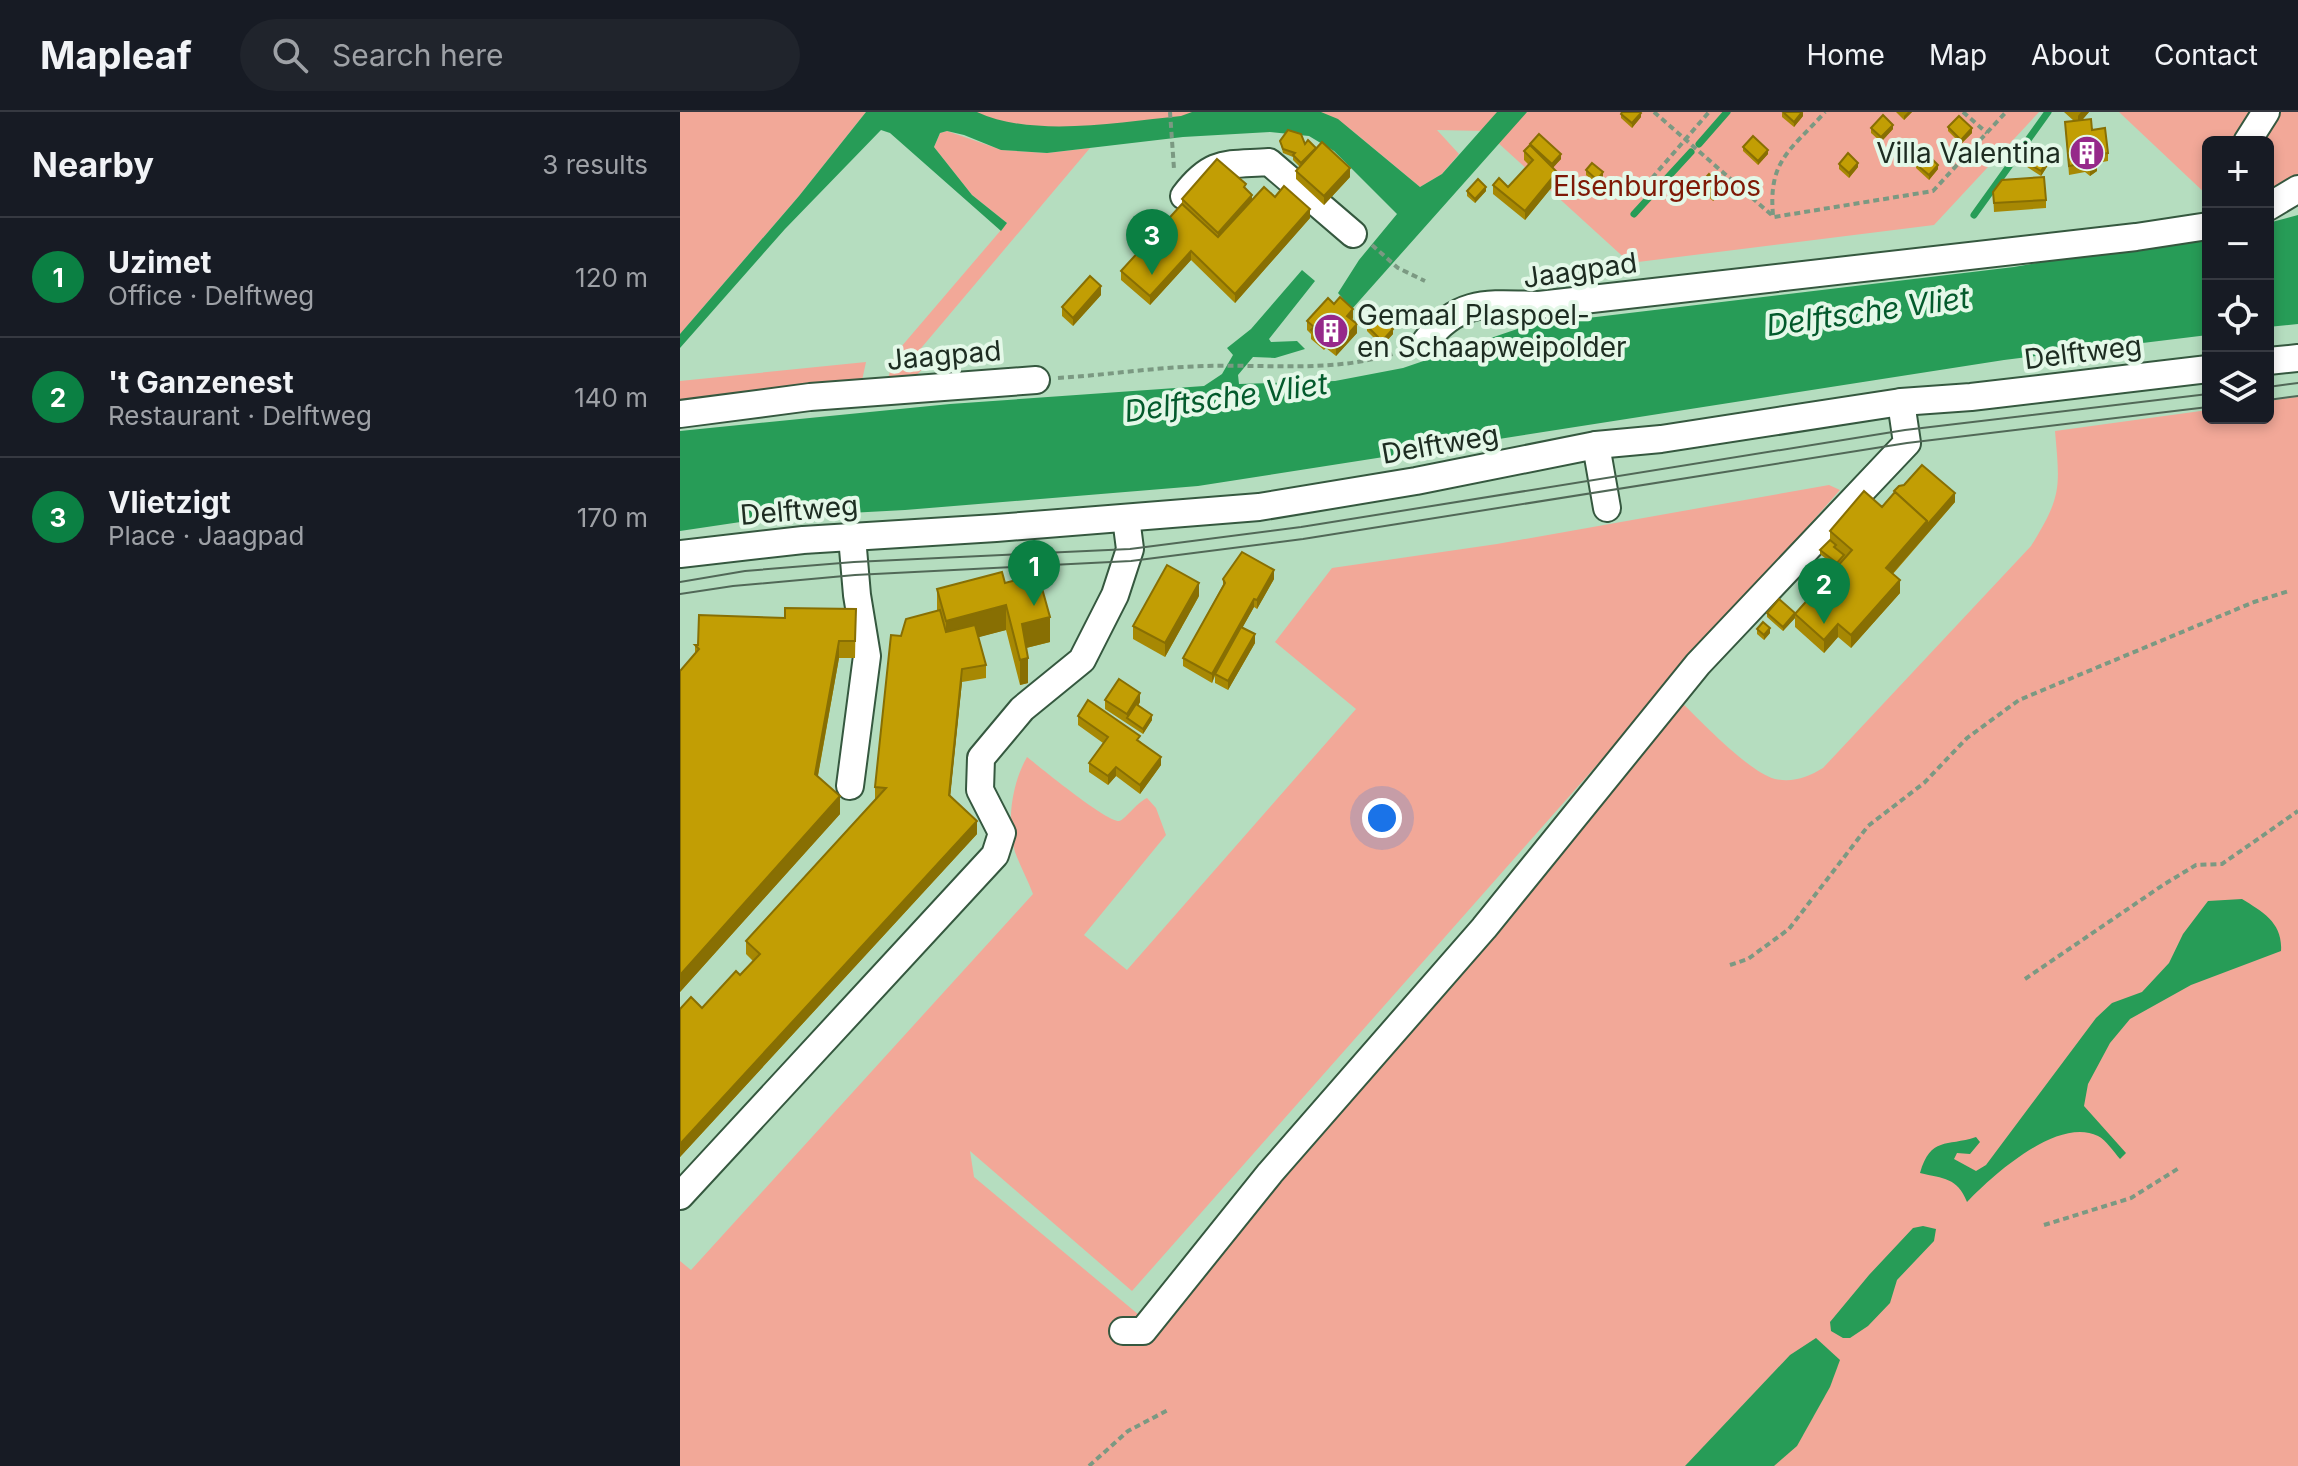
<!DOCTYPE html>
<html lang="en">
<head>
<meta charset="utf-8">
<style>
  body { margin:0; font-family:Inter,sans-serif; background:#20242c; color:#f1f3f6 }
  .controls { position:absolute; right:24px; top:24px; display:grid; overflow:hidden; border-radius:12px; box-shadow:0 4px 12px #0003 }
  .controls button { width:72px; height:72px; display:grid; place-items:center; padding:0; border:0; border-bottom:2px solid #363941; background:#171b24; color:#f1f3f6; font:40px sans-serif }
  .you { position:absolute; left:702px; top:706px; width:28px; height:28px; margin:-20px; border:6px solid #fff; border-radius:50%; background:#1a73e8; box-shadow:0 0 0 12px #1a73e833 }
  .badge { display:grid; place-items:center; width:52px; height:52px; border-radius:50%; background:#0b8043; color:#fff; font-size:26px; font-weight:700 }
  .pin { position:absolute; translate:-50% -66px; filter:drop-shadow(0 2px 4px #0008) }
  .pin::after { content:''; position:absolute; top:42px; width:28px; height:24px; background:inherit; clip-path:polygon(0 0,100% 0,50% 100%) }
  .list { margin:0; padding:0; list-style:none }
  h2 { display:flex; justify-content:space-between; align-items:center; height:104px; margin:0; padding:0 32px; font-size:34px }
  h2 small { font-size:26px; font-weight:400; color:#9ea1a6 }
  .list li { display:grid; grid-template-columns:52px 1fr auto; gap:24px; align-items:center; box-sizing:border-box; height:120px; padding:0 32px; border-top:2px solid #363941 }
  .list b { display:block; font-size:30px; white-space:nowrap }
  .list p { margin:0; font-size:26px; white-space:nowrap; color:#9ea1a6 }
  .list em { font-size:26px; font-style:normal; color:#9ea1a6 }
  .icon { flex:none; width:44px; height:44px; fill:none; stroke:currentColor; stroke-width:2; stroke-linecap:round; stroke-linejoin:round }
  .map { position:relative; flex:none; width:1618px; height:1354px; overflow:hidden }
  header { display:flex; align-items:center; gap:48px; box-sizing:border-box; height:112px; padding:0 40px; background:#171b24; border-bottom:2px solid #363941 }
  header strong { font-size:38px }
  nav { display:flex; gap:44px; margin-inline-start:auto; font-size:28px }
  .search { width:560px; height:72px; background:#20242c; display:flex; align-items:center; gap:20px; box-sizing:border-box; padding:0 28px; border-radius:44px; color:#9ea1a6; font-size:30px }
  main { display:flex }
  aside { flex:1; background:#171b24 }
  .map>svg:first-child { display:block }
  .green { fill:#f2a898 }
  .water { fill:#279c57 }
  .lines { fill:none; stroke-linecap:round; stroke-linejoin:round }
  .stream { stroke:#279c57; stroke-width:7 }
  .minor-casing { stroke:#35583f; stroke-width:30 }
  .path { stroke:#7b9982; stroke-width:4; stroke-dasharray:6 4; stroke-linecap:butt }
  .minor { stroke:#fff; stroke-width:26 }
  .tram { stroke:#516857; stroke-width:2 }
  .wall { fill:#a78803 }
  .shaded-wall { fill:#886f03 }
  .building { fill:#c29e04; stroke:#886f03; stroke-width:2 }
  .labels { text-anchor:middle; stroke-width:8; stroke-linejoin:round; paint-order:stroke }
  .poi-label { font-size:28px; fill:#1d2c21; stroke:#e4f8e8; text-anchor:end }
  .park-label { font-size:28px; fill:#7f1906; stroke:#e4f8e8 }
  .street-label { font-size:28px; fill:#1d2c21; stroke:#e4f8e8 }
  .water-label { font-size:30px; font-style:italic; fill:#035a2c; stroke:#e4f8e8 }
</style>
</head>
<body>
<header>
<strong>Mapleaf</strong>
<div class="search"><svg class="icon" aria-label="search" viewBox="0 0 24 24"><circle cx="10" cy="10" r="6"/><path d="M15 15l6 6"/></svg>Search here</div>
<nav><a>Home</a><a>Map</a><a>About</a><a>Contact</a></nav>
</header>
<main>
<aside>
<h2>Nearby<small>3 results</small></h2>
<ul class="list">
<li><span class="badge">1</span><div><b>Uzimet</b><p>Office · Delftweg</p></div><em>120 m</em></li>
<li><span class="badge">2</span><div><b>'t Ganzenest</b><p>Restaurant · Delftweg</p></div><em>140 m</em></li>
<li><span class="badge">3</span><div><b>Vlietzigt</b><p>Place · Jaagpad</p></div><em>170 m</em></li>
</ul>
</aside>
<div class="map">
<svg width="1618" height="1354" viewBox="0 0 1618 1354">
  <rect width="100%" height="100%" fill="#b5ddbf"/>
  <g class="green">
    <polygon points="0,0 186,0 119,84 0,222"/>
    <polygon points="266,0 1359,0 1254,113 950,151 805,19 757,18 779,42 762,62 740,75 669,16 396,23"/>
    <polygon points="1439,0 1618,0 1618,64 1588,82 1588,30 1528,30 1528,84"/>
    <polygon points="267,19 322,38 367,41 410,36 237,241 246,253 233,267 207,270 215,242 327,111 292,83 254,35 260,21"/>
    <polygon points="186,250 181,273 0,296 0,269"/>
    <path d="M1618,285V1354H0V1149L11,1158L353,782C348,768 340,754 335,740C326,711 332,671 347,645C361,656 425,709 439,709C444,709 456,691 467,686L476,696L486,723L404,823L447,858L676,597L595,530L652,456L817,432L1149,373L1160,378L452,1179L290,1039L294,1065L459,1203L978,590L997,586C1019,607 1067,659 1095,667C1113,671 1128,665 1143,656L1351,434C1382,384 1380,376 1375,319L1528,298V306H1588V289Z"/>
  </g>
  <g class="water">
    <path d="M186,0H297C353,26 440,10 501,4L512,0H641L658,7L740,75L762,62L817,0H847L672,197L658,181L679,148L717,102L654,39L629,24L590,20L503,25L367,41L321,38L284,23L267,19L260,21L254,35L292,83L327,111L321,119L210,21L201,18L105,117L0,236V222L119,84Z"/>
    <polygon points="1618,103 1618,212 1588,215 1588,111"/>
    <polygon points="1528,121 1528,223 1324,248 518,374 225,398 95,405 0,419 0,319 270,292 524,274 542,262 553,243 547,236 571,217 622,158 635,169 589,227 591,230 617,229 625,237 595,246 573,245 558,263 559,272 655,269 723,256 849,213 1334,155"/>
    <path d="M1562,787C1583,800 1603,811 1601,839L1511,873L1450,907L1430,931L1408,972L1404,994L1446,1041L1440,1047C1434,1040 1426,1028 1418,1024C1378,1004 1313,1063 1287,1090C1277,1065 1264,1067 1240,1061C1251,1024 1266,1035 1296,1025L1300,1030L1290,1042L1277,1041L1274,1047L1296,1059L1306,1053L1416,906L1432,891L1462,880L1489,851L1503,822L1528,789Z"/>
    <polygon points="1243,1114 1256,1117 1254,1129 1217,1168 1210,1191 1188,1214 1170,1226 1163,1226 1151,1219 1150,1210 1189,1163 1233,1116"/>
    <polygon points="1136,1226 1160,1248 1150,1275 1117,1334 1094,1354 1005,1354 1110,1243"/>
  </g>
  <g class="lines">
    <g class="stream">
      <polyline points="1019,32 1047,0"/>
      <polyline points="954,102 1011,40"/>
      <polyline points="1294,103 1368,0"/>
    </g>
    <defs>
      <g id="minor">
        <polyline points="1567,30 1586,0"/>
        <path d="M504,84C532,47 546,53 589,50L673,122"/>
        <polyline points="1588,95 1618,77"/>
        <path d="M746,229C780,186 809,192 859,193L1456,125L1528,114"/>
        <polyline points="1588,249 1618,246"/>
        <polyline points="0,302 130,285 356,268"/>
        <polyline points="916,333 927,396"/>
        <polyline points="0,442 123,428 316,416 579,395 736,369 916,333 981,327 1221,290 1291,285 1528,257"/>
        <polyline points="170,674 187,544 177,483 172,425"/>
        <polyline points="0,1084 315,743 322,721 300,678 301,646 342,597 402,548 435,483 450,437 446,406"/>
        <polyline points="443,1219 463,1219 590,1061 804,816 1018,552 1227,331 1221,290"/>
      </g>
    </defs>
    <use href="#minor" class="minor-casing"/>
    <g class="path">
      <polyline points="490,0 494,57"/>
      <polyline points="974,0 1094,105 1253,79 1326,0"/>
      <polyline points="1283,0 1307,21"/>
      <polyline points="972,66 1029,0"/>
      <path d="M1093,103C1088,48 1111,38 1145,0"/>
      <polyline points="692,133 718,156 745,169"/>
      <path d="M378,266C427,263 477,255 526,254C593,252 663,262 727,237"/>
      <polyline points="1050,853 1068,847 1109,817 1188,714 1244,671 1287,626 1339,588 1574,490 1609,479"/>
      <polyline points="1345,867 1483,773 1516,753 1542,752 1618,699"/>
      <polyline points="1364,1113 1451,1086 1499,1056"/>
      <polyline points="409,1354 448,1319 488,1298"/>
    </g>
    <use href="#minor" class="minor"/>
    <g class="tram">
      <polyline points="1588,275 1618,271"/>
      <polyline points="1588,288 1618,284"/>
      <polyline points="0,470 65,459 174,450 450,437 621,415 1225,318 1528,282"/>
      <polyline points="0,482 53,474 175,463 451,449 623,427 1227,331 1528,295"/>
    </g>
  </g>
  <g class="wall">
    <polygon points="1216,0 1232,0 1224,8"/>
    <polygon points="1384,0 1409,0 1402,8 1412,18 1428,41 1428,49 1417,51 1417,59 1410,64 1405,60 1389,63 1385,10 1394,9"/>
    <polygon points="1102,1 1123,4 1114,15 1102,5"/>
    <polygon points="941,2 961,5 952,16 941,6"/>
    <polygon points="1268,15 1292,21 1281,32 1268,19"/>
    <polygon points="1191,16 1213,17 1201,30 1191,21"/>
    <polygon points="600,29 625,32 636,36 670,65 644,93 616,67 616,59 620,55 613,48 613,45 603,41"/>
    <polygon points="850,33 881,47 873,55 878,72 872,75 845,108 813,82 813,73 828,75 849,53 844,48 844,39"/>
    <polygon points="1063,35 1088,42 1078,53 1063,39"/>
    <polygon points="1341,47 1370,50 1361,64 1341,51"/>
    <polygon points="1159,52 1178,55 1169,66 1159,57"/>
    <polygon points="1236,52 1258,57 1249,68 1236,56"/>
    <polygon points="906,58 923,65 917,73 906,63"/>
    <polygon points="1020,72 1042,79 1033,89 1020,77"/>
    <polygon points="566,77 572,87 595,85 630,106 555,191 511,148 470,193 441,168 441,159 502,92 502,87"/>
    <polygon points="787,79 806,79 795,91 787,84"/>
    <polygon points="1313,80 1366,88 1366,96 1314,100"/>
    <polygon points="421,183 393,214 382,204 382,195"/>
    <polygon points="654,192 673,206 672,208 677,221 656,244 646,236 644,238 631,227 631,222 627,218 627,209"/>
    <polygon points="687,214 713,222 702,234 687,219"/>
    <polygon points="1275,390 1213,462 1220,481 1171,536 1158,525 1144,541 1115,515 1115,506 1103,519 1087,505 1087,501 1115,501 1156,455 1140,442 1140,438 1150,428 1150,419 1202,395"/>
    <polygon points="543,467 594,467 577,497 574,495 562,516 575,531 548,578 535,571 535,564 532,571 503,554 503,546 543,473"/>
    <polygon points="325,471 370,530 346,536 348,571 340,573 326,518 298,525 306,553 306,566 282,570 270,684 297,722 0,1045 0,897 22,896 60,863 73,849 66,842 66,829 195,688 195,675 221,524 257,498 257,477"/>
    <polygon points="519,484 485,545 453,527 453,514"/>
    <polygon points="176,497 175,546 159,546 138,664 160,702 0,880 0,559 15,543 15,533 105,506"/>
    <polygon points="1077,517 1090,521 1084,528 1077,522"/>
    <polygon points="425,588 460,590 458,594 472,608 463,622 425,597"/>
    <polygon points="398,604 460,629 481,653 460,682 436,664 428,673 409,660 409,651 423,631 398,613"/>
  </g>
  <g class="shaded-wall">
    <polygon points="1123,0 1123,4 1114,15 1114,10"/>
    <polygon points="1228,0 1232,0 1224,8 1224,4"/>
    <polygon points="1401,0 1409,0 1398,13 1398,4"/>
    <polygon points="961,1 961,5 952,16 952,11"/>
    <polygon points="1213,13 1213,17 1201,30 1201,25"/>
    <polygon points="1292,16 1292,21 1281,32 1281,28"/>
    <polygon points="1088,38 1088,42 1078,53 1078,49"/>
    <polygon points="881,42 881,47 872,57 872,52"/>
    <polygon points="1370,45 1370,50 1361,64 1361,59"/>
    <polygon points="1417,50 1417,59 1410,64 1410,55"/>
    <polygon points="1178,51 1178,55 1169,66 1169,61"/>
    <polygon points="1258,53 1258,57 1249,68 1249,63"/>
    <polygon points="670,56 670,65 644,93 644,84"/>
    <polygon points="923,60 923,65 917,73 917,68"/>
    <polygon points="878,63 878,72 872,75 845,108 845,99 872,66"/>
    <polygon points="1042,74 1042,79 1033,89 1033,84"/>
    <polygon points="806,75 806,79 795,91 795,87"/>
    <polygon points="572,83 572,96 538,134 538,121"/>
    <polygon points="630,97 630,106 555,191 555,182"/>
    <polygon points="511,139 511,148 470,193 470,184"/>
    <polygon points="421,174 421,183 393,214 393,206"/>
    <polygon points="673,197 673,206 667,213 667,204"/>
    <polygon points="677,212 677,221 656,244 656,236"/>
    <polygon points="713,217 713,222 702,234 702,229"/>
    <polygon points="1275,381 1275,390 1206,469 1206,456 1247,409"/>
    <polygon points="594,458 594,467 577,497 577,488"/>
    <polygon points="1220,468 1220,481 1171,536 1171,523"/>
    <polygon points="519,471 519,484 485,545 485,531"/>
    <polygon points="574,487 574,495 536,563 535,562 532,571 532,562"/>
    <polygon points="326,493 326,518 266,534 266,509"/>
    <polygon points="1115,502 1115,506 1103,519 1103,515"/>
    <polygon points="370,505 370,530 342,537 342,512"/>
    <polygon points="1158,512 1158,525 1144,541 1144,528"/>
    <polygon points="1090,516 1090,521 1084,528 1084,523"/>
    <polygon points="575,522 575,531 548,578 548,569"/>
    <polygon points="159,529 159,546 135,679 135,662"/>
    <polygon points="348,546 348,571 340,573 340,548"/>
    <polygon points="282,557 282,570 269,696 269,683"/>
    <polygon points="460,581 460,590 449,608 447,606 447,602"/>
    <polygon points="472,603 472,608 463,622 463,617"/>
    <polygon points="481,645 481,653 460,682 460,673"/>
    <polygon points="436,655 436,664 428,673 428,664"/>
    <polygon points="160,684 160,702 0,880 0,863"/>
    <polygon points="297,709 297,722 0,1045 0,1032"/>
  </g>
  <g class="building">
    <polygon points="942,0 960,0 961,1 952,11 941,2"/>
    <polygon points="1103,0 1122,0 1114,10"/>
    <polygon points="1203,3 1213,13 1201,25 1191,16"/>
    <polygon points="1279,4 1292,16 1281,28 1268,15"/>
    <polygon points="1411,7 1412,18 1425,16 1428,41 1416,42 1417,50 1410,55 1405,51 1389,54 1385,10"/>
    <polygon points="608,18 621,22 625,32 628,28 636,36 621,51 613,43 615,41 603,37 600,29"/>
    <polygon points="859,22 881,42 872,52 850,32"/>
    <polygon points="1073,24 1088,38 1078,49 1063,35"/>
    <polygon points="642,30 670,56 644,84 616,59"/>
    <polygon points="850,33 877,60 878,63 872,66 845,99 813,73 819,66 828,75 841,61 853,48 844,39"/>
    <polygon points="1351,33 1370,45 1361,59 1341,47"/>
    <polygon points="1168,41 1178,51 1169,61 1159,52"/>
    <polygon points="1246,41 1258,53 1249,63 1236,52"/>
    <polygon points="537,47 566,72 564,75 572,83 538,121 502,87"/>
    <polygon points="912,51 923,60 917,68 906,58"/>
    <polygon points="1029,62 1042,74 1033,84 1020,72"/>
    <polygon points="1364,65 1366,88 1314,91 1313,80 1322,68"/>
    <polygon points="798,67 806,75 795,87 787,79"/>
    <polygon points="604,74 630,97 555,182 511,139 470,184 441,159 502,92 538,125 584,75 595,85"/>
    <polygon points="410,164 421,174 393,206 382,195"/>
    <polygon points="660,185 673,197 667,204 677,212 656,236 646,227 644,229 631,218 634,215 627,209 648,186 654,192"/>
    <polygon points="697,203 713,217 702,229 687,214"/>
    <polygon points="1242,353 1275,381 1247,413 1247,409 1214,379 1219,374 1224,373"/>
    <polygon points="1184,379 1202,395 1215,380 1247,409 1206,456 1220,468 1171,523 1158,512 1144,528 1115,502 1172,438 1150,419"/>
    <polygon points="1150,428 1156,433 1154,435 1164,443 1157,451 1140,438"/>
    <polygon points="562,440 594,458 577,488 574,487 532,562 503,546 545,471 543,467"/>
    <polygon points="487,453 519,471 485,531 453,514"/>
    <polygon points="322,460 325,471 358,462 370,505 342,512 348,546 340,548 326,493 266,509 257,477"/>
    <polygon points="1099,487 1115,501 1103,515 1087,501"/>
    <polygon points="105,496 176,497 175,529 159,529 135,662 160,684 0,863 0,559 19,537 15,533 18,533 19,503 105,506"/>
    <polygon points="260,498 266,520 295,513 306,553 282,557 269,683 297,709 0,1032 0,897 11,885 22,896 56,859 60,863 80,842 66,829 206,676 195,675 211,523 221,524 226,507"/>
    <polygon points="1083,510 1090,516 1084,523 1077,517"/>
    <polygon points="561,515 575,522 548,569 535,562"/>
    <polygon points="439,567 460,581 447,602 425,588"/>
    <polygon points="408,588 460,624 457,628 481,645 460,673 436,655 428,664 409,651 428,625 398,604"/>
    <polygon points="456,592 472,603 463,617 447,606"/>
  </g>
  <defs>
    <symbol id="building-disc" viewBox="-11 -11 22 22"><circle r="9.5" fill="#96298a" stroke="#e4f8e8"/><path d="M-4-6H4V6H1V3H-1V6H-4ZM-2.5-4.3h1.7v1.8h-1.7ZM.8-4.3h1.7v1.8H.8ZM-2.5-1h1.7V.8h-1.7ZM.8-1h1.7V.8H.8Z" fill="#fff"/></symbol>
  </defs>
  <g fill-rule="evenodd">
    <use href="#building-disc" x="1387" y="21" width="40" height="40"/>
    <use href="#building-disc" x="631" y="199" width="40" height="40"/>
  </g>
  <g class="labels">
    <g class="poi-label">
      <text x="1381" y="51">Villa Valentina</text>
      <text x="677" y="213" text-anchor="start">Gemaal Plaspoel-<tspan x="677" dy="32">en Schaapweipolder</tspan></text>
    </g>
    <g class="park-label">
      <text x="977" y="84">Elsenburgerbos</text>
    </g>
    <g class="street-label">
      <text transform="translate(900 158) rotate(-8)" y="10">Jaagpad</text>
      <text transform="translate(1403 240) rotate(-7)" y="10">Delftweg</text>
      <text transform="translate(264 243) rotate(-5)" y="10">Jaagpad</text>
      <text transform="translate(760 332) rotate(-10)" y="10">Delftweg</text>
      <text transform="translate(119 398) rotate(-5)" y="10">Delftweg</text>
    </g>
    <g class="water-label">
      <text transform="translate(1188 200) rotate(-8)" y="10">Delftsche Vliet</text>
      <text transform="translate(546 286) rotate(-8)" y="10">Delftsche Vliet</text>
    </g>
  </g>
</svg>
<div class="controls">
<button>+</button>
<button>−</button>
<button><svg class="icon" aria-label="locate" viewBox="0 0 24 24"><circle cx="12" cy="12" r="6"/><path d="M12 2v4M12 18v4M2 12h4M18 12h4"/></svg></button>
<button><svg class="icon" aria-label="layers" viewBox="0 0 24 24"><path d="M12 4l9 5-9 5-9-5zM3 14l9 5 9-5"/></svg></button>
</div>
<div class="you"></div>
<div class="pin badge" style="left:354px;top:494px">1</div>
<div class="pin badge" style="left:1144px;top:512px">2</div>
<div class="pin badge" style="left:472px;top:163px">3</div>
</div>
</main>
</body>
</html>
